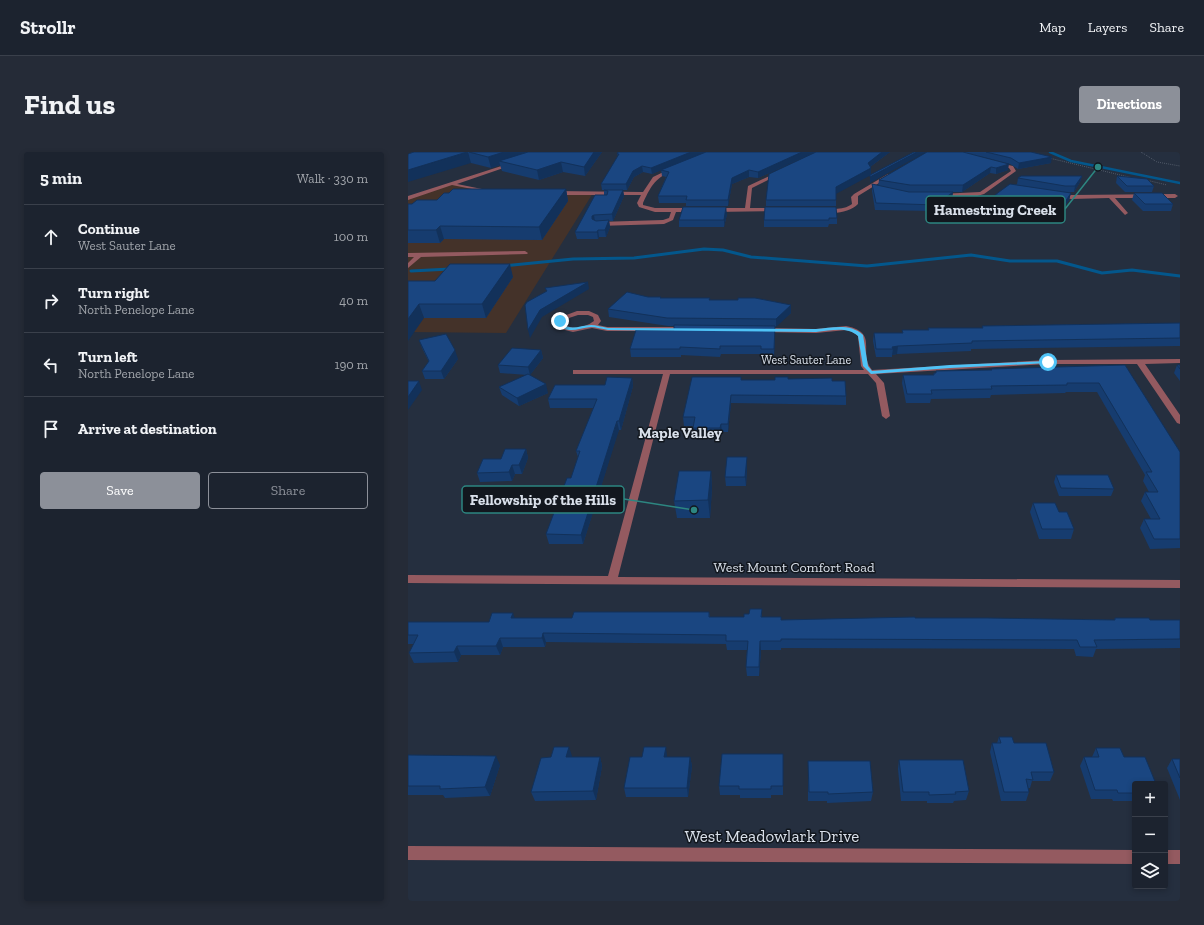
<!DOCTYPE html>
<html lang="en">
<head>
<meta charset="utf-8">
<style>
  body { margin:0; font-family:"Zilla Slab",serif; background:#252b37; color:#f1f3f6 }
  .controls { position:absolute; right:12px; bottom:12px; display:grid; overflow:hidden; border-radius:4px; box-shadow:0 2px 6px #0003 }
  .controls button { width:36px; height:36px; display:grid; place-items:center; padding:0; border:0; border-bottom:1px solid #3a404b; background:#1c232f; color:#f1f3f6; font:20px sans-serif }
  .stop { position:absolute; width:12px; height:12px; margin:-9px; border:3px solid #4fc3f7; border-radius:50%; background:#fff }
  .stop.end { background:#4fc3f7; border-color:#fff; box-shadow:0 1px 4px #0008 }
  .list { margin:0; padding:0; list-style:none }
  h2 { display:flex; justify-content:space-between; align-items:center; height:52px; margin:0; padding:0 16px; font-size:17px }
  h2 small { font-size:13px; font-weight:400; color:#a0a4aa }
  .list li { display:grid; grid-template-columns:26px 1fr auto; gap:12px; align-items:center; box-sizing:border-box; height:64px; padding:0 16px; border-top:1px solid #3a404b }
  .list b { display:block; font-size:15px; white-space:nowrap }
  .list p { margin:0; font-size:13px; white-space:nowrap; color:#a0a4aa }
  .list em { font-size:13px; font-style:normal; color:#a0a4aa }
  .actions { display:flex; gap:8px; padding:12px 16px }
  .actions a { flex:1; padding:9px 0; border:1px solid #8c9099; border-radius:4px; text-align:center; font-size:14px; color:#8c9099 }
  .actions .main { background:#8c9099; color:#fff }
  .icon { flex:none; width:22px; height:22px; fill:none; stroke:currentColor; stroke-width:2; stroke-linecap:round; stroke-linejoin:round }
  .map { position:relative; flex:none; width:772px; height:749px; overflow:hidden; border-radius:4px }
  header { display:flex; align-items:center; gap:24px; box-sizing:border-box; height:56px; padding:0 20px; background:#1c232f; border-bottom:1px solid #3a404b }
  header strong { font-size:19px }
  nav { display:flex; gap:22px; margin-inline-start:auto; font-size:14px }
  .intro { display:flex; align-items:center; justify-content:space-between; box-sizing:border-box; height:96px; padding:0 24px }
  h1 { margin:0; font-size:28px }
  .button { padding:10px 18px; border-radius:4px; background:#8c9099; color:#fff; font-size:14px; font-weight:700 }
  main { display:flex; gap:24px; padding:0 24px }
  aside { flex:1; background:#1c232f; border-radius:4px; box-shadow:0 2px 6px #0003 }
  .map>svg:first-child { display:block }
  .industrial { fill:#443229 }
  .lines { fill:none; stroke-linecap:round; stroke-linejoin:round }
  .stream-far1 { stroke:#03578c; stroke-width:2.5 }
  .stream { stroke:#03578c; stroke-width:3 }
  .path { stroke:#79818f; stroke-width:1; stroke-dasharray:0.5 1.5; stroke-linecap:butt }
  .minor { fill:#945a60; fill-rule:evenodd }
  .wall { fill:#163c6f }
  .shaded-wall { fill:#12315a }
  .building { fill:#1a4681; stroke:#12315a }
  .route { fill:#4fc3f7 }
  .labels { text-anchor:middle; stroke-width:3; stroke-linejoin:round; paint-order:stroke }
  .far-street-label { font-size:12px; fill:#d9e0ea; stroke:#12171e }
  .street-label { font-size:14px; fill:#d9e0ea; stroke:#12171e }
  .neighbourhood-label { font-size:15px; font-weight:bold; fill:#d9e0ea; stroke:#12171e }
  .near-street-label { font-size:17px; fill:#d9e0ea; stroke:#12171e }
  .leader { fill:none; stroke:#2d8681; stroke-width:1.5 }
  .callout-dot { fill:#2d8681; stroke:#12171e; stroke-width:1.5 }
  .callout { fill:#12171e; stroke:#2d8681; stroke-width:1.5 }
  .callout-label { font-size:15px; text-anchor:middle; font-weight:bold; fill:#d9e0ea }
</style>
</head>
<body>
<header>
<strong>Strollr</strong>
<nav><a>Map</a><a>Layers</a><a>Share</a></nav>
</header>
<div class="intro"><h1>Find us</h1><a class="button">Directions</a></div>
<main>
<aside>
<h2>5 min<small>Walk · 330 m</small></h2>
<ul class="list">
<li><svg class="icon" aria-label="ahead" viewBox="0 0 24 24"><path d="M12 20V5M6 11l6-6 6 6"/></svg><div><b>Continue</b><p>West Sauter Lane</p></div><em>100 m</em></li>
<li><svg class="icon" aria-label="right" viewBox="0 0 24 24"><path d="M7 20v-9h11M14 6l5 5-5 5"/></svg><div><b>Turn right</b><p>North Penelope Lane</p></div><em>40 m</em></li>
<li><svg class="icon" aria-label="left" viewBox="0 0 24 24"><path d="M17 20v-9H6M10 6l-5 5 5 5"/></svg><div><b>Turn left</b><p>North Penelope Lane</p></div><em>190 m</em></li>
<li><svg class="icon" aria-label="arrive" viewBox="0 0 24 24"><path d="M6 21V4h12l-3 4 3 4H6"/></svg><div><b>Arrive at destination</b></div></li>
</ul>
<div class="actions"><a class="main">Save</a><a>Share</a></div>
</aside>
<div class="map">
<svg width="772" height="749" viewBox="0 0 772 749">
  <rect width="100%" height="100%" fill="#252f3f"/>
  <polygon class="industrial" points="44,32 74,39 185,41 98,181 0,180 0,46"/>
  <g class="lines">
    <polyline class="stream-far1" points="642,0 663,9 772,31"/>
    <g class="stream">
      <polyline points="96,114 165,107 226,106 296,97 315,98 343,105 459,114 563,103 602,109 649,109 694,121 724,118 772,124"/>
      <polyline points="3,119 42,117"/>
    </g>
    <g class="path">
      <polyline points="733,0 749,10 772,14"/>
      <polyline points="641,6 729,27"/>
      <polyline points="738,28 759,33"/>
    </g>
    <g class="minor">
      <polygon points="586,10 605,14 608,19 576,42 566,45 532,46 529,44 532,42 572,40 603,19 601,16 586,12"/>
      <polygon points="103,11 107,12 49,32 79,38 79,40 44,33 0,48 0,44"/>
      <path d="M266,15L268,17C247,26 244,32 235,51V53L247,56H288L291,58L288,60H268L265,68L256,72L190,74L187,72L190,70L255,68L261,66L263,60H247L231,55L229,51L233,43H145L142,41L145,39L235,40L245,25Z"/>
      <polygon points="372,19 374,21 344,36 342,56 370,56 373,58 372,59 306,60 303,58 306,56 337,56 340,34"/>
      <path d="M480,22L484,23L450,44V52C442,60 423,64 413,58L416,56C426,57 436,58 444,52L443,45L446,42Z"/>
      <polygon points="648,41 663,43 767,42 770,44 767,46 707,46 720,61 717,63 701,46 663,47 646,44 645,43"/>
      <polygon points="117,99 120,101 119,102 13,105 0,116 0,111 6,105 0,105 0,101"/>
      <path d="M169,159H181L190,163L193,169L190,173L199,175H280L284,177L280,179H199L184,176L165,180L153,177L149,172L153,165ZM170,163H180L185,165L186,169C178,175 164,179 156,172L158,167Z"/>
      <path d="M438,174C472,181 449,200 464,218L640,208L772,207V211L737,212L772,263V272L769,271L729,212H640L468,222L476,231L482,264L478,267L474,264L468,231L460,222H262L210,425L772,428V436L0,431V423L200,424L255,222H165V218H456L453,214L450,184L445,180L438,178L408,181L354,180L350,178L354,176L408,177Z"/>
      <polygon points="0,694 727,698 727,712 0,708"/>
      <rect x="757" y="698" width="15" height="14"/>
    </g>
  </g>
  <g class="wall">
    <polygon points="6,0 194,0 177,24 155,20 131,28 94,19 92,13 83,16 63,11"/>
    <polygon points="407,0 350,26 341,25 324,32 320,54 278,54 278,51 251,51 250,44 258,25 254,24 253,18 244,22 235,20 226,25 219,38 215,38 216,44 205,69 201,69 202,75 198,85 191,85 190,87 169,87 167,80 196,43 196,38 194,38 193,32 210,4 209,2"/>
    <polygon points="408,0 482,0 462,15 463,16 462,31 462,23 428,41 428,54 358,54 358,48"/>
    <polygon points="519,0 623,0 643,11 610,17 602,12 571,4 600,18 588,22 582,21 554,40 501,40 484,37 501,40 545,40 544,46 527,59 467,58 464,39 464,32 470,34 471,28"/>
    <polygon points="674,24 672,30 666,40 658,40 663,41 661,48 653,59 586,49 587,43 609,32 610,26"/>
    <polygon points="709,24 746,34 744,40 717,40 708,31"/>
    <polygon points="158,37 160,49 134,88 36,87 32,91 0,91 0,52 4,52 29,48"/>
    <polygon points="726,41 765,52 763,59 735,59 724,48"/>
    <polygon points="319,62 316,75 271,75 271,68"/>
    <polygon points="429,66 429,72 421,72 420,75 356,75 356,68"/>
    <polygon points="105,125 78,166 16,166 0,129 27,129"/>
    <polygon points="240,145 253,146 383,153 383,161 367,175 366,205 353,205 353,202 313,202 312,205 273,203 273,205 223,205 222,197 266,178 266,174 260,174 201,165 200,157"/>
    <polygon points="772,171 772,194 563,197 563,199 489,202 484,203 484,205 468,205 465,189 466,181 494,181 494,178 520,178 520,176 574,176 574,174"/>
    <polygon points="11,188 50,207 36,227 17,227 14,219 21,210 14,196"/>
    <polygon points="133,198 135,206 122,223 140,241 111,254 94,243 91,235 119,223 92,221 90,213"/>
    <polygon points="717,213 772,300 772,396 742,397 732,376 736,367 743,367 733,349 737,340 741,340 735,329 737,323 689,240 658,240 657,241 583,243 582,246 523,247 522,251 498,251 494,231 495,223 525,223 526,221 528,221 528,219 583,218 583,217"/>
    <polygon points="769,213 772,213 772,229 766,221"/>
    <polygon points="224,226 225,234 213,278 211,278 209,283 175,392 141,392 138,382 163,326 170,305 168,299 186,256 142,256 140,247"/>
    <polygon points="380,227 424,229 438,244 438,253 323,251 320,280 314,280 313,284 286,284 286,274 276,274 275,265 333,228 367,228"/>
    <polygon points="118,297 120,306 114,322 107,322 104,329 72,330 69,321 93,307"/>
    <polygon points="339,314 338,334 318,334 317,325"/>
    <polygon points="303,319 304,336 302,366 269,366 266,349"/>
    <polygon points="648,323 706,337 703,344 651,344 646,330"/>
    <polygon points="625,351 651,360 666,377 663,387 631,387 622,360"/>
    <polygon points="354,457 354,465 373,468 507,466 706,468 707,466 742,468 772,468 772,496 688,497 685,505 668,504 666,497 373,496 373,498 353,498 351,524 339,524 338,515 339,498 319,498 318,492 138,490 137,495 95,495 92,503 53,503 50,510 6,511 1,501 6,492 0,492 0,470 81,470 106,466 164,466 301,460 302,465 336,465"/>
    <polygon points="591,585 606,591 646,620 642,629 624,629 622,636 620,636 621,640 618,649 593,649 582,600 584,591 589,591"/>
    <polygon points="688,596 716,605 727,632 727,649 705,649 704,647 683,647 672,614 676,605 684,605"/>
    <polygon points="375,602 375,643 363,643 363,646 332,646 332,643 312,643 311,634"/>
    <polygon points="0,603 92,613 82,644 37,646 35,643 0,643"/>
    <polygon points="164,604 164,605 192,605 194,614 188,648 127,649 123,640"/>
    <polygon points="259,605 282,605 284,614 280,645 218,645 216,636"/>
    <polygon points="764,607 772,607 772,648 759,616"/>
    <polygon points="491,608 561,639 558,648 546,649 545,651 519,651 519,649 493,649 490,617"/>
    <polygon points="400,609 465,640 463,649 419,651 419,649 400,649"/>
  </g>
  <g class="shaded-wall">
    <polygon points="60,0 63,11 0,30 0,18"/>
    <polygon points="96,0 131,0 91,9 92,13 83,16 80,5"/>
    <polygon points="186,0 194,0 177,24 176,15"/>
    <polygon points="283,0 299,0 244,22 243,16"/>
    <polygon points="394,0 407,0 350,26 350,20"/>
    <polygon points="474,0 482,0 459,17 460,11"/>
    <polygon points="509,0 518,0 462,31 462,25"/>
    <polygon points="644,5 643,11 610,17 611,11"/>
    <polygon points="153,10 155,20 131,28 129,18"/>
    <polygon points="601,12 600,18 588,22 588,16"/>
    <polygon points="234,14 235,20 226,25 219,38 218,32 225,19"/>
    <polygon points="583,15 582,21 554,40 555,33"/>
    <polygon points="463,16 463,23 428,42 428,35"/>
    <polygon points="341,18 341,25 324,32 320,54 320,48 324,26"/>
    <polygon points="674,24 672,30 666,40 667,34"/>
    <polygon points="158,37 160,49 134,88 131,75"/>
    <polygon points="215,38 216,44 205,69 204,62"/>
    <polygon points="545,40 544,46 527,59 528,53"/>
    <polygon points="663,41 661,48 653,59 655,53"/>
    <polygon points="318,55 319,62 316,75 316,68"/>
    <polygon points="186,63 187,70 185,73 184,64"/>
    <polygon points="201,68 202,75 198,85 197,78"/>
    <polygon points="32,74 36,87 32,91 28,78"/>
    <polygon points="190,78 191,85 190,87 189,80"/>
    <polygon points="102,112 105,125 78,166 74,152"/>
    <polygon points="180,130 181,137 134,165 122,186 120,178 132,158"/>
    <polygon points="11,152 16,166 0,189 0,167"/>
    <polygon points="383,153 383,161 368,175 368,167"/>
    <polygon points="367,174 367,182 366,205 366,197"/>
    <polygon points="490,194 489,202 484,203 485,197 484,195"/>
    <polygon points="47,198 50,207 36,227 33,219"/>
    <polygon points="133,198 135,206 122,223 120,215"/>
    <polygon points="224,226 225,234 213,278 211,269"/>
    <polygon points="11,229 14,238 0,258 0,245"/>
    <polygon points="138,232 140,241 111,254 109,246"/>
    <polygon points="323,243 323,251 320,280 320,272"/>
    <polygon points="209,269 211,278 175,392 173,383"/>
    <polygon points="313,272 314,280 313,284 312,276"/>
    <polygon points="118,297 120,306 114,322 111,313"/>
    <polygon points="339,305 339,314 338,334 337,325"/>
    <polygon points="104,313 107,322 104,329 101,320"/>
    <polygon points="303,319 304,336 302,366 300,348"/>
    <polygon points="105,461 108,470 103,466"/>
    <polygon points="135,481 138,490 137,495 134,486"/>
    <polygon points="92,486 95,495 92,503 88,494"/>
    <polygon points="352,489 353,498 351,524 351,515"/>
    <polygon points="49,494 53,503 50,510 46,500"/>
    <polygon points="161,595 164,604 162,614 158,605"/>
    <polygon points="258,595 259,604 258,614 256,605"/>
    <polygon points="88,604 92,613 82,644 77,635"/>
    <polygon points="192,605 194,614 188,648 185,639"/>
    <polygon points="282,605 284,614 280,645 279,636"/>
  </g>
  <g class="building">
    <polygon points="6,0 59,0 0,18 0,2"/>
    <polygon points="61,0 96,0 80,5"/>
    <polygon points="120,0 186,0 176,15 153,10 129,18 91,9"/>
    <polygon points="210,0 283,0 243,16 234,14 225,19 218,32 193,32 211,2 209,2"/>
    <polygon points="298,0 394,0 350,20 341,18 324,26 320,48 278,48 279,44 250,44 261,20 253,18"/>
    <polygon points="408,0 474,0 460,11 463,16 428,35 428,48 358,48 361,22"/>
    <polygon points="506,0 509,0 462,25 462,23"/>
    <polygon points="519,0 555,0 601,12 588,16 583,15 555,33 502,33 471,28"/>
    <polygon points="578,0 623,0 644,5 611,11 603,6"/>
    <polygon points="613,24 674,24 667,34 657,34 610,26"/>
    <polygon points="709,24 739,27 746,34 719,34"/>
    <polygon points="464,32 501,40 545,40 528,53 468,51"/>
    <polygon points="602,32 663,41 655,53 587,43"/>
    <polygon points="45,37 158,37 131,75 32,74 28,78 0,78 0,52 4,52 9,48 29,48 36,41 41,41"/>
    <polygon points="196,38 215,38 204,62 186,63 184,64 184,67 188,69 201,68 197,78 190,78 189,80 167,80 187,43 199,43 200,39"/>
    <polygon points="726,41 754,41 765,52 737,52"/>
    <polygon points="275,55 318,55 316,68 271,68"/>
    <polygon points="357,55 428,55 429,66 421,66 421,68 356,68"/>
    <polygon points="42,112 102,112 74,152 11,152 0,167 0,129 27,129"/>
    <polygon points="180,130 132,158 120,178 117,153 119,150 139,139 137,136"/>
    <polygon points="219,140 240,145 253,145 252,146 302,146 301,148 330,148 330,146 347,146 383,153 368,167 259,166 200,157"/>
    <polygon points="772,171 772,186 564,189 564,191 490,194 484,195 485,197 468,197 466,181 495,181 494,178 521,178 520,176 575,176 574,174"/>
    <polygon points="266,173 367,174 366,197 353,197 353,194 312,194 312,197 272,195 272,197 222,197 228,178 266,178"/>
    <polygon points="38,182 47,198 33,219 14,219 21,209 11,188"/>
    <polygon points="104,196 133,198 120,215 90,213"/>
    <polygon points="717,213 772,300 772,387 746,387 736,367 752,367 737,340 750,340 738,320 744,320 691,231 659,231 659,233 583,234 584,237 523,238 524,242 499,242 495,223 526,223 526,221 528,221 528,219 584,218 583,217"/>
    <polygon points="769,213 772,213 772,217"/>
    <polygon points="120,222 138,232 109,246 91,235"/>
    <polygon points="199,225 224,226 211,269 209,269 207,275 173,383 138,382 159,326 163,326 172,299 168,299 189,247 140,247 147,233 197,233"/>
    <polygon points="284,225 333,225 333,228 367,228 367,225 380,225 380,227 424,226 424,229 437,229 438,244 323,243 320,272 313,272 312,276 285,276 287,265 275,265"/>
    <polygon points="0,229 11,229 0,245"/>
    <polygon points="97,297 118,297 111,313 104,313 101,320 69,321 75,307 93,307"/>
    <polygon points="319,305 339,305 337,325 317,325"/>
    <polygon points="271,319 303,319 300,348 266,349"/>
    <polygon points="648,323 700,323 706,337 653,336"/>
    <polygon points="625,351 647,351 651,360 659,360 666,377 634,377"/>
    <polygon points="342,457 354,457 353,465 373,465 373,468 507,465 507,466 579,466 707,468 707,466 741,466 742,468 772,468 772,487 686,488 689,495 672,495 669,488 373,487 373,489 352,489 351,515 338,515 340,489 318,489 318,483 135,481 134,486 92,486 88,494 49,494 46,500 1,501 10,483 0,483 0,470 81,470 84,461 105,461 103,466 164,466 166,460 301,460 301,465 336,465 336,462 341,462"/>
    <polygon points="591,585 604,585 606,591 638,591 646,620 623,620 625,628 618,627 621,640 596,640 584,591 593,591"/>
    <polygon points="146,595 161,595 158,605 192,605 185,639 123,640 133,606 143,605"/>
    <polygon points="236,595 258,595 256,605 282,605 279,636 216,636 222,605 234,605"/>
    <polygon points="688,596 712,596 716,605 737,605 748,632 727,632 727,641 710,641 709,638 687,638 676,605 691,605"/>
    <polygon points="314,602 375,602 375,634 363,634 363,637 331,637 331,634 311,634"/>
    <polygon points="0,603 88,604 77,635 32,637 32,634 0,634"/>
    <polygon points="764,607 772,607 772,626"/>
    <polygon points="491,608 555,608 561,639 547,640 548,642 521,643 521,640 495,640"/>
    <polygon points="400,609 462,609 465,640 420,642 420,640 401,640"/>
  </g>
  <path class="route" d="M151,168H154V171C163,180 172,173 183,173C188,173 194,175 200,176L408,177C424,176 442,171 455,183L460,214L464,219L542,213L640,209L643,210L640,211L542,216L463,222L455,214L450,184C438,174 423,179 408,180L200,178C194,177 188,175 183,175C170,176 160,183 150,172Z"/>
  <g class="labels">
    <g class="far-street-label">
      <text x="398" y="212">West Sauter Lane</text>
    </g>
    <g class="street-label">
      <text x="386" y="420">West Mount Comfort Road</text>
    </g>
    <g class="neighbourhood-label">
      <text x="272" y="286">Maple Valley</text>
    </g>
    <g class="near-street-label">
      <text x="364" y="690">West Meadowlark Drive</text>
    </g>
  </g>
  <path class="leader" d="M690 15L657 57M286 358L216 347"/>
  <g class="callout-dot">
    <circle cx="690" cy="15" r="4"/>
    <circle cx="286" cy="358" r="4"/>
  </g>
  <g class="callout">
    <rect x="518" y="44" width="139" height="27" rx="4"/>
    <rect x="54" y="334" width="162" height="27" rx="4"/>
  </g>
  <g class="callout-label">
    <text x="587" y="63">Hamestring Creek</text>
    <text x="135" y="353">Fellowship of the Hills</text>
  </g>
</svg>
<div class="controls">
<button>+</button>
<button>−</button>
<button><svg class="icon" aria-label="layers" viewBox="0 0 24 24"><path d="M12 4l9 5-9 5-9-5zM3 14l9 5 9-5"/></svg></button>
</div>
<div class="stop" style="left:640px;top:210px"></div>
<div class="stop end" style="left:152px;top:169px"></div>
</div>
</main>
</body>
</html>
